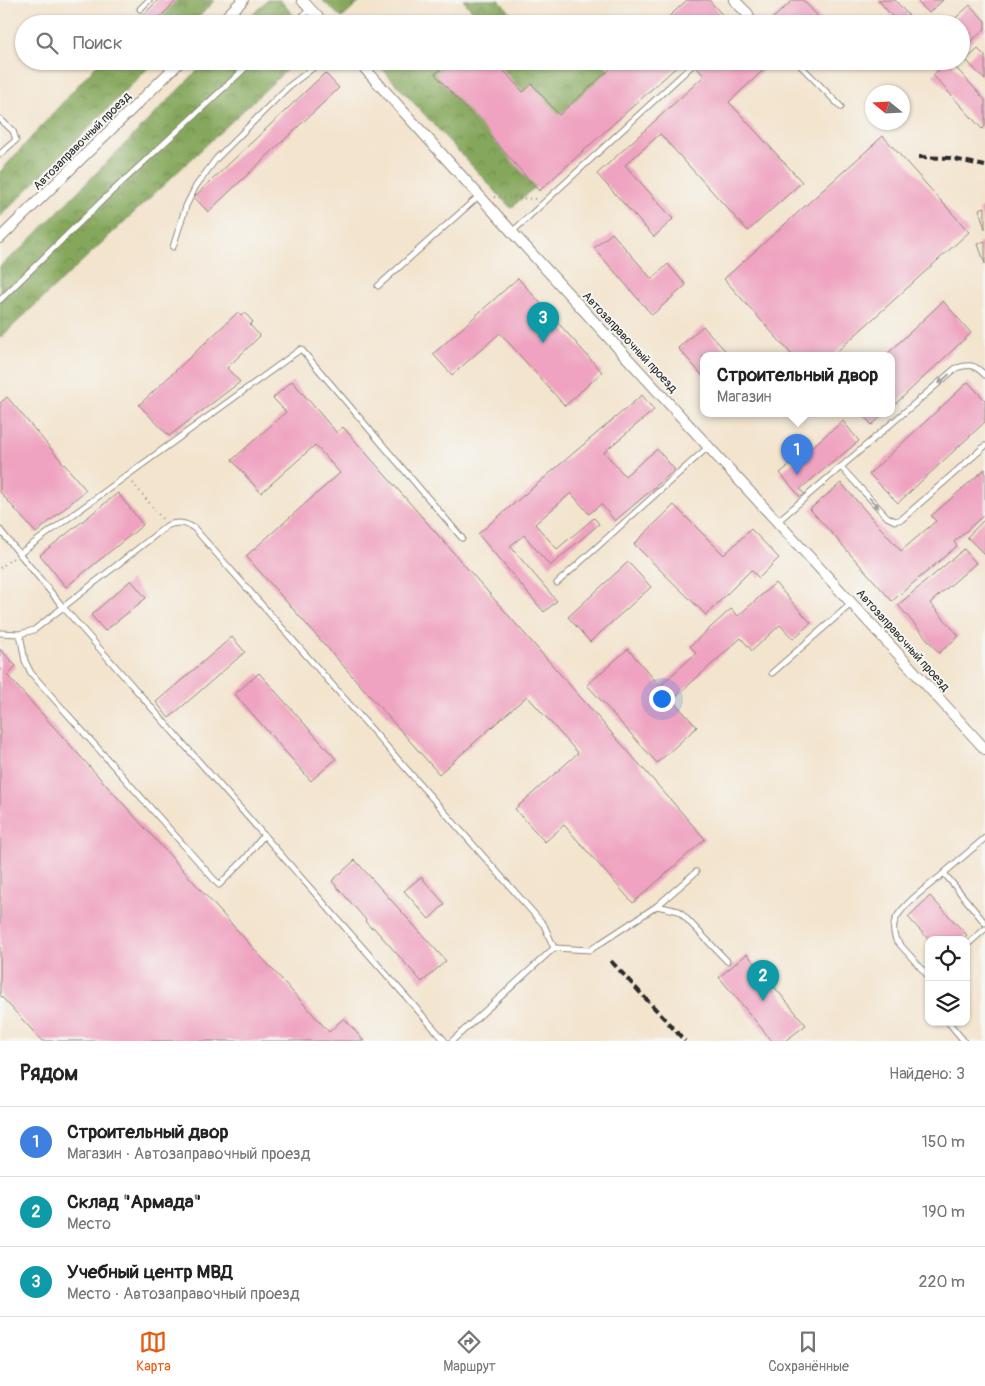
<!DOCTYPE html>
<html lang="ru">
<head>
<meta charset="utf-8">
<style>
  body { margin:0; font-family:Pangolin,sans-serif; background:#f6f6f6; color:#222 }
  .controls { position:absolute; right:15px; bottom:15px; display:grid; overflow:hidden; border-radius:10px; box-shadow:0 1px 4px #0004 }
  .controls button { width:45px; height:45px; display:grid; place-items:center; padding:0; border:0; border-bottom:1px solid #e0e0e0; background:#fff; color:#222; font:25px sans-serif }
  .compass { position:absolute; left:865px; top:85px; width:45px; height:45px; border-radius:50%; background:#fff; box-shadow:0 1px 4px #0004; rotate:288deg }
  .you { position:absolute; left:661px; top:698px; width:18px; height:18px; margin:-12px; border:4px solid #fff; border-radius:50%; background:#1a73e8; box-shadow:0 0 0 8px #1a73e833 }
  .badge { display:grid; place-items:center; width:32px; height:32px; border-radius:50%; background:#ea580c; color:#fff; font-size:16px; font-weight:700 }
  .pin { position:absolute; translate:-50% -41px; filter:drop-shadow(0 1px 2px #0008) }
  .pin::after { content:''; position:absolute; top:26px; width:18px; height:15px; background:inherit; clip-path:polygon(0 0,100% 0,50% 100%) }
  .popup { position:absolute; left:700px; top:352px; width:195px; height:65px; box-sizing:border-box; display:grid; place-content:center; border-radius:10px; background:#fff; filter:drop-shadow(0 1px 4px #0005); font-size:16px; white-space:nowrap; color:#767676 }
  .popup b { font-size:19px; color:#222 }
  .popup::after { content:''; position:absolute; left:50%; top:100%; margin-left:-10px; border:10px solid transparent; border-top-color:#fff }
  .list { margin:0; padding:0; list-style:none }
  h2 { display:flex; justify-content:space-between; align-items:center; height:65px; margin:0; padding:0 20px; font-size:21px }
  h2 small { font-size:16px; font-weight:400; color:#767676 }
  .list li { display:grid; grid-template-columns:32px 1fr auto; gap:15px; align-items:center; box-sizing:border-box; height:70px; padding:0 20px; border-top:1px solid #e0e0e0 }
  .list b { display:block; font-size:19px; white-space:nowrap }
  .list p { margin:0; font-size:16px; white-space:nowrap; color:#767676 }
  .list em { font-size:16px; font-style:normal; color:#767676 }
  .icon { flex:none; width:28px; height:28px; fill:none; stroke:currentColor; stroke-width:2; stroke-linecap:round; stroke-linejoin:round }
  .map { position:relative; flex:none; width:985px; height:1041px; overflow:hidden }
  .search { position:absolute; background:#fff; box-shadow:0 1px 4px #0004; left:15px; right:15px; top:15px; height:55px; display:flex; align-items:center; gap:12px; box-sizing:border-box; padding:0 18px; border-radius:28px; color:#767676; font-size:19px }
  .sheet { height:275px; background:#fff }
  nav { display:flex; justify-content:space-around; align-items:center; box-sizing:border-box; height:70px; border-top:1px solid #e0e0e0; background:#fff; font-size:14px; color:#767676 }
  nav a { display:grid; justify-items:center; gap:2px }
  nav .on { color:#ea580c }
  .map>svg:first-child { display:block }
  .forest { fill:url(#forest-crowns); stroke:#586944 }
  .building { fill:#efa3c0 }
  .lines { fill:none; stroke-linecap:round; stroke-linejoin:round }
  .lane-casing { stroke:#8f887c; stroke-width:7 }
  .street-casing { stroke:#8f887c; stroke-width:12 }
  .path { stroke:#8f887c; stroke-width:2; stroke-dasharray:1 4; stroke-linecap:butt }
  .lane { stroke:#fff; stroke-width:5 }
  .street { stroke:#fff; stroke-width:10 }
  .rail { stroke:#2b2b2b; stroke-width:4; stroke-dasharray:8 4; stroke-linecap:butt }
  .oneway { fill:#a0a0a0 }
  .labels { text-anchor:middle; stroke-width:4; stroke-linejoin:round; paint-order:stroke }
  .street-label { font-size:12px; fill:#2b2b2b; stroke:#f6f6f2 }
</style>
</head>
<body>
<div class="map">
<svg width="985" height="1041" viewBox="0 0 985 1041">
  <defs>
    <pattern id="forest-crowns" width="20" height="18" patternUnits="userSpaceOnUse" patternTransform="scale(1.25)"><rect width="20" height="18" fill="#85a75c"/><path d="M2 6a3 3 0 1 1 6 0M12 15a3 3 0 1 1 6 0" fill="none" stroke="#6d884c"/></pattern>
  </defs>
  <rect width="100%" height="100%" fill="#f6f6f2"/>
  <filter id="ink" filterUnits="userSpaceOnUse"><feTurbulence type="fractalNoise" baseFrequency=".02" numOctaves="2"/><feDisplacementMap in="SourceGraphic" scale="10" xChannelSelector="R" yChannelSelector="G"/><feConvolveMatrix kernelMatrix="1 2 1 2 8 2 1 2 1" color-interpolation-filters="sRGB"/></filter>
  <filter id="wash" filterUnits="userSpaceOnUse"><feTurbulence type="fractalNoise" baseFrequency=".0096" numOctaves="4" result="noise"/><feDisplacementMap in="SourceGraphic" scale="20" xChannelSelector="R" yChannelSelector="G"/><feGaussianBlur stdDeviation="1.12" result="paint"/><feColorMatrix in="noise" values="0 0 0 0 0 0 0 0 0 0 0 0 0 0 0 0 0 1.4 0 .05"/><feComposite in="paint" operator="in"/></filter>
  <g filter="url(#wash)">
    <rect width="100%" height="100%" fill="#f3e4ce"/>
    <g class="forest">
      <polygon points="177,0 215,0 192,24 153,24"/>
      <polygon points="267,0 280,0 301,24 244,24"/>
      <polygon points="322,0 362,0 342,18"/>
      <polygon points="463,0 499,0 521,24 466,24 477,16"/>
      <polygon points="100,61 155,61 0,217 0,172"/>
      <polygon points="207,61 296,61 0,338 0,266 22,248"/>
      <polygon points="375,61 408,61 410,64 414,61 600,61 627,85 677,61 511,208"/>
    </g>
    <g id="blocks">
      <g class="building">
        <polygon points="158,0 177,0 153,24 135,24"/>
        <polygon points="687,0 709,0 728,21 725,24 661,24"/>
        <polygon points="793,0 803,0 825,24 776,24 772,19"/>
        <polygon points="878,0 895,0 916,24 899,24"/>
        <polygon points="916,0 943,0 929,13"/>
        <polygon points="970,5 985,21 985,29 966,46 961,41 961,24 949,24"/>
        <polygon points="978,49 985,56 985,80 966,60"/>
        <polygon points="450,61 495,61 523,92 532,84 559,115 619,61 683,61 539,191 435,74"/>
        <polygon points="705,61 773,61 729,102 802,182 748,231 660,134 625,165 673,219 654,237 597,174 704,76 697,68"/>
        <polygon points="933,61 950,61 985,100 985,126 982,129 933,75 940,69"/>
        <polygon points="325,73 339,88 208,212 194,197"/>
        <polygon points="883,136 969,232 832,356 793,356 724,279"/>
        <polygon points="985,207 985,229 979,209"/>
        <polygon points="612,233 652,279 668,264 686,285 652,315 594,248"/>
        <polygon points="985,242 985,264 978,244"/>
        <polygon points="518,278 602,372 565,406 500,333 452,375 433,354"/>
        <polygon points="943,301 971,333 891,408 891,356 885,356"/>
        <polygon points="238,312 241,315 244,312 253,322 250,325 260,336 227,368 240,382 169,436 139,405"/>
        <polygon points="703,326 730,356 703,356 703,376 678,348"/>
        <polygon points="292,381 337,433 343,427 705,839 633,903 564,825 545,842 515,809 578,753 527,696 439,774 246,556 340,473 315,445 261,493 232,460 286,412 273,398"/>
        <polygon points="968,382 985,400 985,422 898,503 869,474"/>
        <polygon points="642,395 654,410 604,452 625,476 657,449 675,470 615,521 601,504 589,514 571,493 535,524 557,549 594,518 599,524 550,566 524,535 510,546 557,601 544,612 478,534"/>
        <polygon points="7,397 86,490 36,533 0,492 0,403"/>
        <polygon points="862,414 884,414 872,425"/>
        <polygon points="843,421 859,441 800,489 805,495 801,498 780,473"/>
        <polygon points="985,469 985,514 954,542 957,546 892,601 810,509 841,483 901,551 936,521 931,516"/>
        <polygon points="118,493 143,525 66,587 40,555"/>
        <polygon points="674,505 724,555 751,529 779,558 759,578 751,570 706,615 634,544"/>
        <polygon points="985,519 985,555 967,537"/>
        <polygon points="964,549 976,563 930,603 959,636 939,653 898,605"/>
        <polygon points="628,562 651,587 590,642 568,617"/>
        <polygon points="131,580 146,598 105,631 91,615"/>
        <polygon points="775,583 811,623 793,639 780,625 752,651 741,638 672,700 697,727 657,763 587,685 628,649 660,686 696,653 690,646 731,609 738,616"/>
        <polygon points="232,637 245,652 169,718 156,702"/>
        <polygon points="0,649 16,666 7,675 329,1032 344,1018 364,1041 42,1041 0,995"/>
        <polygon points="259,673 336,759 311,781 235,694"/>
        <polygon points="355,860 446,961 422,982 373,927 371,928 365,921 366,920 332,881"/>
        <polygon points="421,877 445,904 429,919 404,891"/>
        <polygon points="930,896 967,935 962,940 929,940 908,917"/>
        <polygon points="747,954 806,1025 785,1041 772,1041 719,977"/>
      </g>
    </g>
  </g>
  <g filter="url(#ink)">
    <use href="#blocks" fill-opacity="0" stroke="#8f887c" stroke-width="1"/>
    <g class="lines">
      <defs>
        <g id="lane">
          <polyline points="140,9 149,0"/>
          <polyline points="294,24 310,9"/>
          <polyline points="737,24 748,14 759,24"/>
          <polyline points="796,61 841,107"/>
          <polyline points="0,119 13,131 16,140 0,154"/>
          <polyline points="512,232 697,61"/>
          <polyline points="173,247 186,206 196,186 216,159 288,87 322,61"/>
          <polyline points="378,286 479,196"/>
          <polyline points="0,300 106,197 253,61"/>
          <polyline points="841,467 887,517 895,521 902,519 985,446"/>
          <path d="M778,521L956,368C970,364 974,364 985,375"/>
          <polyline points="0,530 63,607 445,1041"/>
          <polyline points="19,554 301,349 462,538"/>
          <polyline points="557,583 708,447"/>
          <path d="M0,633L20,634L34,630L168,525C178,522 184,522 194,528L544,925L554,948L452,1041"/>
          <polyline points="20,634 25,661 31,673 219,885 245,859 264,835"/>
          <polyline points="772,673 852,603"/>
          <polyline points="985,838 944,873 985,923"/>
          <polyline points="657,906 679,911 727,961"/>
          <polyline points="966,946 985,929"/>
          <polyline points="554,948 590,950 657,906 696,872"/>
          <path d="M929,977L896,940C894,935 893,930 894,924C897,907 931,885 944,873"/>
          <polyline points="929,992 929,1000"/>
          <polyline points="948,1022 964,1041"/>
        </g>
        <g id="street">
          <polyline points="302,0 324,24"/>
          <polyline points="734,0 748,14"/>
          <polyline points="219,24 243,0"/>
          <polyline points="358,61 512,232 985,749"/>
          <polyline points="0,238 181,61"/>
        </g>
      </defs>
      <use href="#lane" class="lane-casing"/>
      <use href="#street" class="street-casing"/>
      <g class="path">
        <polyline points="494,197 537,199"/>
        <polyline points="133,483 163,520"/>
        <polyline points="0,568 13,558"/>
      </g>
      <use href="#lane" class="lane"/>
      <use href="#street" class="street"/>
      <g class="rail">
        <polyline points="919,157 950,158 985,166"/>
        <polyline points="611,961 685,1041"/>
      </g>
    </g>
    <defs><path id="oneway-solid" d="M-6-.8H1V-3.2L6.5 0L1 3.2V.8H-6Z" transform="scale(1.25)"/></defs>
    <g class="oneway">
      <use href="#oneway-solid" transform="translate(944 379) rotate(139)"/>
      <use href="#oneway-solid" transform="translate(874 503) rotate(48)"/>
    </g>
  </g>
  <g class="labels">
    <g class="street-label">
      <text transform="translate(82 141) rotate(-45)" y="4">Автозаправочный проезд</text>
      <text transform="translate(630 342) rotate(47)" y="4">Автозаправочный проезд</text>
      <text transform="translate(903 640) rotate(48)" y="4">Автозаправочный проезд</text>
    </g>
  </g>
</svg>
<div class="controls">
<button><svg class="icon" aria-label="locate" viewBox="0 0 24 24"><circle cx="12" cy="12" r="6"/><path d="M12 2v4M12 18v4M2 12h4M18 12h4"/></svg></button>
<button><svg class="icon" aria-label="layers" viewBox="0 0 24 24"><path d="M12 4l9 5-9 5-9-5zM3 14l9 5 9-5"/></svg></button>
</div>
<svg class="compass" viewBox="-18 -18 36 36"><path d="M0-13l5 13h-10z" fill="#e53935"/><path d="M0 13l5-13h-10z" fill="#767676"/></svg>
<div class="you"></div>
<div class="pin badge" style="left:797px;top:475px;background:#3f7fe0">1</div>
<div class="popup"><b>Строительный двор</b>Магазин</div>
<div class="pin badge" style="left:763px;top:1001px;background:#0f9aa8">2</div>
<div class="pin badge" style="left:543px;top:343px;background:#0f9aa8">3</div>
<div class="search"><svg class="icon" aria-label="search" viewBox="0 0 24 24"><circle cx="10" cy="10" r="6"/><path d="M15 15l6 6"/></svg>Поиск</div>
</div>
<section class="sheet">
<h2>Рядом<small>Найдено: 3</small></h2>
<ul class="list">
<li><span class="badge" style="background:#3f7fe0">1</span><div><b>Строительный двор</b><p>Магазин · Автозаправочный проезд</p></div><em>150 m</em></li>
<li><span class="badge" style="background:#0f9aa8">2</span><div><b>Склад &quot;Армада&quot;</b><p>Место</p></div><em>190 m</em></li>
<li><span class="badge" style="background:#0f9aa8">3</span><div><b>Учебный центр МВД</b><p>Место · Автозаправочный проезд</p></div><em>220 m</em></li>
</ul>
</section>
<nav>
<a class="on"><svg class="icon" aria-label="map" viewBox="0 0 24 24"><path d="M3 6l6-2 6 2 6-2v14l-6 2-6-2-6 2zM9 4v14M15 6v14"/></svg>Карта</a>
<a><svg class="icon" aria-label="directions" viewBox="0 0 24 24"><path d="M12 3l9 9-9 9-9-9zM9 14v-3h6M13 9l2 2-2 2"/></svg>Маршрут</a>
<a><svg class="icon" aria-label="saved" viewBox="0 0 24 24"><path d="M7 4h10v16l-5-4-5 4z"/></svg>Сохранённые</a>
</nav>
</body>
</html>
